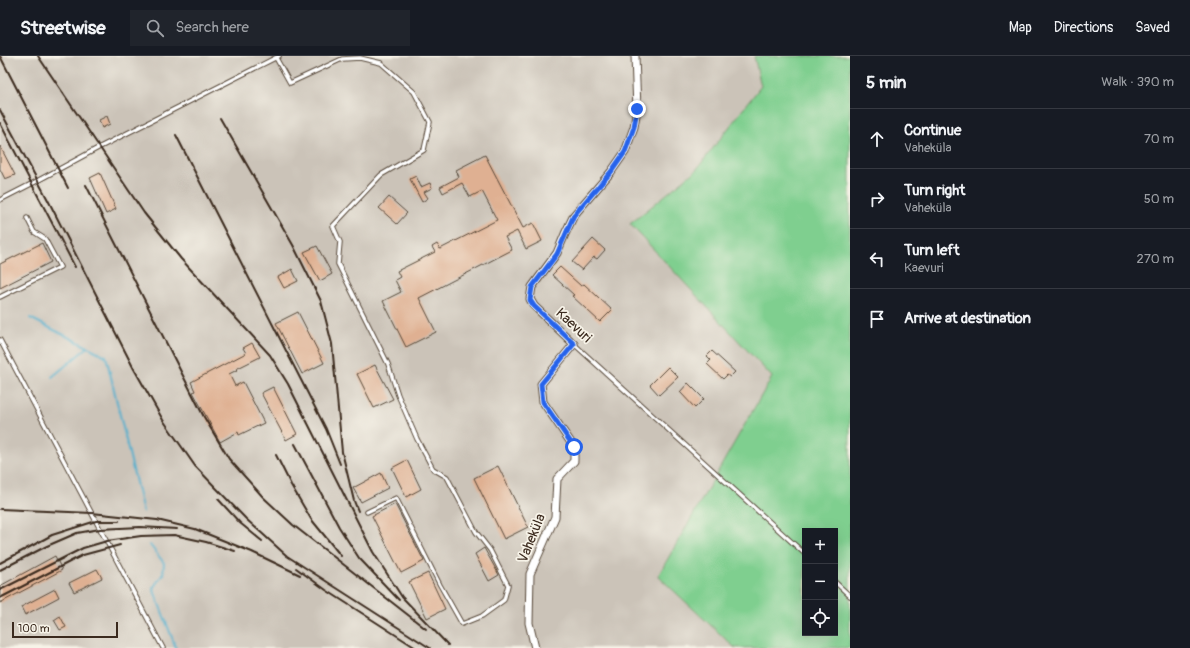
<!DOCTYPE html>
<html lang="en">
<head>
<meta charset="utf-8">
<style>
  body { margin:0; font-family:Pangolin,sans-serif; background:#20242c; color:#f1f3f6 }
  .controls { position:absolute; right:12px; bottom:12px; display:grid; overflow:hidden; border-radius:0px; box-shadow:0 4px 16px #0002 }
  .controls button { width:36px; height:36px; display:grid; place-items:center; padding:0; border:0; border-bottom:1px solid #363941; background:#171b24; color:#f1f3f6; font:20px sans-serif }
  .scale { position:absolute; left:12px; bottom:10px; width:106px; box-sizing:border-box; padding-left:4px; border:2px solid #3b2a1e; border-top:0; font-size:11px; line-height:14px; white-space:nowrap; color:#3b2a1e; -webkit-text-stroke:3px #f7f3e8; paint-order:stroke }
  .stop { position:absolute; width:12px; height:12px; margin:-9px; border:3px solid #2563eb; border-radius:50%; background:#fff }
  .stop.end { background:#2563eb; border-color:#fff; box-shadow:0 1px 4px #0008 }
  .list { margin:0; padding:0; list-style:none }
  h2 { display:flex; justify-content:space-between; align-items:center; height:52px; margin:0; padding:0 16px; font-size:17px }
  h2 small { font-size:13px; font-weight:400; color:#9ea1a6 }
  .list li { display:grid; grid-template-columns:26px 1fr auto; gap:12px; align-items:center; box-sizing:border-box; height:60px; padding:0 16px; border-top:1px solid #363941 }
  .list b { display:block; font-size:15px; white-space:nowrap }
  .list p { margin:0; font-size:13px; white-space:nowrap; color:#9ea1a6 }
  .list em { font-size:13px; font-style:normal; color:#9ea1a6 }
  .icon { flex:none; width:22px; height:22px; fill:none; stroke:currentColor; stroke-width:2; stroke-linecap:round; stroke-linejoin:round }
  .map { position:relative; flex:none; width:850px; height:592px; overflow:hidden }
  header { display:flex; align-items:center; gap:24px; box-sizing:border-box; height:56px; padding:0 20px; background:#171b24; border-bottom:1px solid #363941 }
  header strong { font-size:19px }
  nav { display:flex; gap:22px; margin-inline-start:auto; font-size:14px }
  .search { width:280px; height:36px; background:#20242c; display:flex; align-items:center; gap:10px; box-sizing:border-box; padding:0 14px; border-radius:0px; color:#9ea1a6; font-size:15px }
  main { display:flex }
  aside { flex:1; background:#171b24 }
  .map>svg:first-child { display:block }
  .industrial { fill:#cbc3b8 }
  .green { fill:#7fcf8f; stroke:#5d7c56; fill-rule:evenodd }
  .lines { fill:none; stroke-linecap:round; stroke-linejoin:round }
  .stream { stroke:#4eafcd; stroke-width:2 }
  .building { fill:#dfb092 }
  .lane-casing { stroke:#554637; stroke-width:5.5 }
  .street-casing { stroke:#554637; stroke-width:9 }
  .lane { stroke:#fff; stroke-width:3.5 }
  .street { stroke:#fff; stroke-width:7 }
  .rail { stroke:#3b2a1e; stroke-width:2 }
  .route { stroke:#2563eb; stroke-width:5 }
  .labels { text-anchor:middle; stroke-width:3.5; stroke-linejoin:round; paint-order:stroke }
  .street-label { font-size:14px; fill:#3b2a1e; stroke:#f7f3e8 }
</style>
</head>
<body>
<header>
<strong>Streetwise</strong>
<div class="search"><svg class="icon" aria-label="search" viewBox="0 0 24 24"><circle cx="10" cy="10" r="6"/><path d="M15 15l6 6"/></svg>Search here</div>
<nav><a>Map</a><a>Directions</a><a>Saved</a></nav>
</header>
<main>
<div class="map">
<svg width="850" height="592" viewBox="0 0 850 592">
  <rect width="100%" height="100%" fill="#f7f3e8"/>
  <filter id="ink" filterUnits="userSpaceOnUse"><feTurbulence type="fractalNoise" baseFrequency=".025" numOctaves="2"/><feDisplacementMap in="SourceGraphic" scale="8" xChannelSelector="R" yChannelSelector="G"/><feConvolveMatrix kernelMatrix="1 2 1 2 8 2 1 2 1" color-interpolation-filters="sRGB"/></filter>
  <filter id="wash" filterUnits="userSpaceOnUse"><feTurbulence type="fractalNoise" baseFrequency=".012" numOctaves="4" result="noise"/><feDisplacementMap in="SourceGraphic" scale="16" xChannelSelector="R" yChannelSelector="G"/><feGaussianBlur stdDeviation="0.9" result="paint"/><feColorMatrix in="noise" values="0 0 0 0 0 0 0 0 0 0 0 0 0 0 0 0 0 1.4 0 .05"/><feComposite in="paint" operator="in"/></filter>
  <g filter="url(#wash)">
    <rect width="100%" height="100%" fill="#ebe4c6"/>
    <polygon class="industrial" points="0,0 754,0 761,30 696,114 630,168 772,321 658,520 735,592 0,592"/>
    <path class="green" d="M754,0H850V592H735L658,520L772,321L630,168L696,114L761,30ZM805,475H835V577H805Z"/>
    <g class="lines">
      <g class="stream">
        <polyline points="30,262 106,300 143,456"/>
        <polyline points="52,321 88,291"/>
        <polyline points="150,489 164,507 163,518 153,532 176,592"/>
      </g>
    </g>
    <g id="blocks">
      <g class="building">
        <polygon points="107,60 110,68 102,72 99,64"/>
        <polygon points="0,90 15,119 5,123 0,113"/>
        <polygon points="485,99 523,172 533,167 542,185 526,193 517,175 505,181 512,194 419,242 436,276 406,291 383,245 401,236 395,224 400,221 397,215 435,196 432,191 437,188 440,193 497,164 482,135 470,141 462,127 443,137 440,131 459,121 456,114"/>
        <polygon points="100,117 116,153 106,158 90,122"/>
        <polygon points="416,120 421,131 430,127 432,132 424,136 428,142 422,146 410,123"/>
        <polygon points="389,141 407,157 397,168 379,152"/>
        <polygon points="593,183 605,194 597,203 594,201 582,214 572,206"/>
        <polygon points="42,187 51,206 0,232 0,208"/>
        <polygon points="317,190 332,218 320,225 304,196"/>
        <polygon points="560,211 581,230 584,228 612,254 600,266 572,240 574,239 552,219"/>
        <polygon points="292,213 298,225 284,232 278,221"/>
        <polygon points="298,256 324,307 302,318 276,267"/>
        <polygon points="252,287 260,301 236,313 237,314 229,318 235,330 243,326 264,367 239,379 238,376 220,386 193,336 195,335 191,326 246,297 243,292"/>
        <polygon points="712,295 735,316 730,321 727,319 723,323 707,308 711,304 707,300"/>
        <polygon points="375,309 393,343 374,352 357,318"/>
        <polygon points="668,311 678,321 659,339 650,329"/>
        <polygon points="688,327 704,343 695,352 680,336"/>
        <polygon points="273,331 297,378 286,384 261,337"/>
        <polygon points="407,404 421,433 406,441 392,412"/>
        <polygon points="498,410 528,471 504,483 474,422"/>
        <polygon points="381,417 388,432 361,446 353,432"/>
        <polygon points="395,448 424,505 401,517 372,460"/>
        <polygon points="484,492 499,519 489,525 475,498"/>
        <polygon points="55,500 62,514 0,547 0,530"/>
        <polygon points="97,513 102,522 74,536 69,527"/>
        <polygon points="428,517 445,553 427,562 409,526"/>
        <polygon points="55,533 59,541 25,559 21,551"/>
        <polygon points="60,560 66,571 60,574 54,564"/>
      </g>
    </g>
  </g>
  <g filter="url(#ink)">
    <use href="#blocks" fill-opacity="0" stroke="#554637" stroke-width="1"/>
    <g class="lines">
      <defs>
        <g id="lane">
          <polyline points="276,2 290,27 342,3 360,2 381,7 414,36 430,66 424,94 381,119 333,170 340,186 338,208 388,308 398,339 417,383 433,413 447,421 476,476 490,494 508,529 504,544 482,560 462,568 440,529 396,442 367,456"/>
          <polyline points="0,144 37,125 100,91 279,0"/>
          <polyline points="0,241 60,211 45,183 34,176 27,162"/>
          <polyline points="0,284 163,592"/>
          <polyline points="574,288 805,498"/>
          <polyline points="835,526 850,540"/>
        </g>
        <polyline id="street" points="535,592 529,567 530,518 555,461 557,423 574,405 574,391 543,346 541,328 574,288 534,250 530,243 532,231 557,197 565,178 574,159 611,116 625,96 634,71 637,53 635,0"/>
      </defs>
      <use href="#lane" class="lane-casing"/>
      <use href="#street" class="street-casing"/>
      <use href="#lane" class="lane"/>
      <use href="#street" class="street"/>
      <g class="rail">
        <polyline points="0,0 68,132"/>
        <polyline points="38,0 144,157 181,203 270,299 288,328 373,496 402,541 448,589"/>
        <polyline points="0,54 48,144 134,313 163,364 195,410 246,463 287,500 430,592"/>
        <polyline points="220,62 293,189 321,245 332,288 342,396 354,445 358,455"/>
        <polyline points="0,67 75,211"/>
        <polyline points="176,79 326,373 340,408"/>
        <polyline points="86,129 204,361 229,403 263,441 293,469 426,573"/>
        <polyline points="295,388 339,471 359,502 399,544"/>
        <polyline points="276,399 291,429 311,463 341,500"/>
        <polyline points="218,443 240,467 262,485"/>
        <polyline points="0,453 92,457 157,464 195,473 252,496 300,519"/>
        <polyline points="0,507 52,479 96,465 119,465"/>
        <polyline points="296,512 326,534 416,592"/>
        <polyline points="0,514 47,490 77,477 100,473 140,471 177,473"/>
        <polyline points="0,534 83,492 107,485 141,480 174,479 206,486 235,495"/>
        <polyline points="0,542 83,499 120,489"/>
      </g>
    </g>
  </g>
  <g class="lines" filter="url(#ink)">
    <polyline class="route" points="574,391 543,346 541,328 574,288 534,250 530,244 532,231 557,198 574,159 611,116 625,96 634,71 637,53"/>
  </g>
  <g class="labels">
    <g class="street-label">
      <text transform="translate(574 269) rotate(43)" y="5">Kaevuri</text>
      <text transform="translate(531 482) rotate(-68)" y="5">Vaheküla</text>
    </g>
  </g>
</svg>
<div class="controls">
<button>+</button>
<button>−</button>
<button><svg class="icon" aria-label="locate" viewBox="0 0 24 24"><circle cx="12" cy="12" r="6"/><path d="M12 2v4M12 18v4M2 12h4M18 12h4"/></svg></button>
</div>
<div class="scale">100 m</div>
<div class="stop" style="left:574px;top:391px"></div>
<div class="stop end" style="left:637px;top:53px"></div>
</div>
<aside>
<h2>5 min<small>Walk · 390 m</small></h2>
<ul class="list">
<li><svg class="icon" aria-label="ahead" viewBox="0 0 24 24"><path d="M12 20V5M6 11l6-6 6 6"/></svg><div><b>Continue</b><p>Vaheküla</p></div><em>70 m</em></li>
<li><svg class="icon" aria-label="right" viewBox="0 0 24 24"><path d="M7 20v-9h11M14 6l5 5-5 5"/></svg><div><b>Turn right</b><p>Vaheküla</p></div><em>50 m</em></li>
<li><svg class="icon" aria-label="left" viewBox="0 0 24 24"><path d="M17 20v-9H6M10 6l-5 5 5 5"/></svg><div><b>Turn left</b><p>Kaevuri</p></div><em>270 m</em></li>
<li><svg class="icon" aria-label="arrive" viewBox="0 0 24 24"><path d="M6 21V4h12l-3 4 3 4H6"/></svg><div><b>Arrive at destination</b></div></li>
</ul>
</aside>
</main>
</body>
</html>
